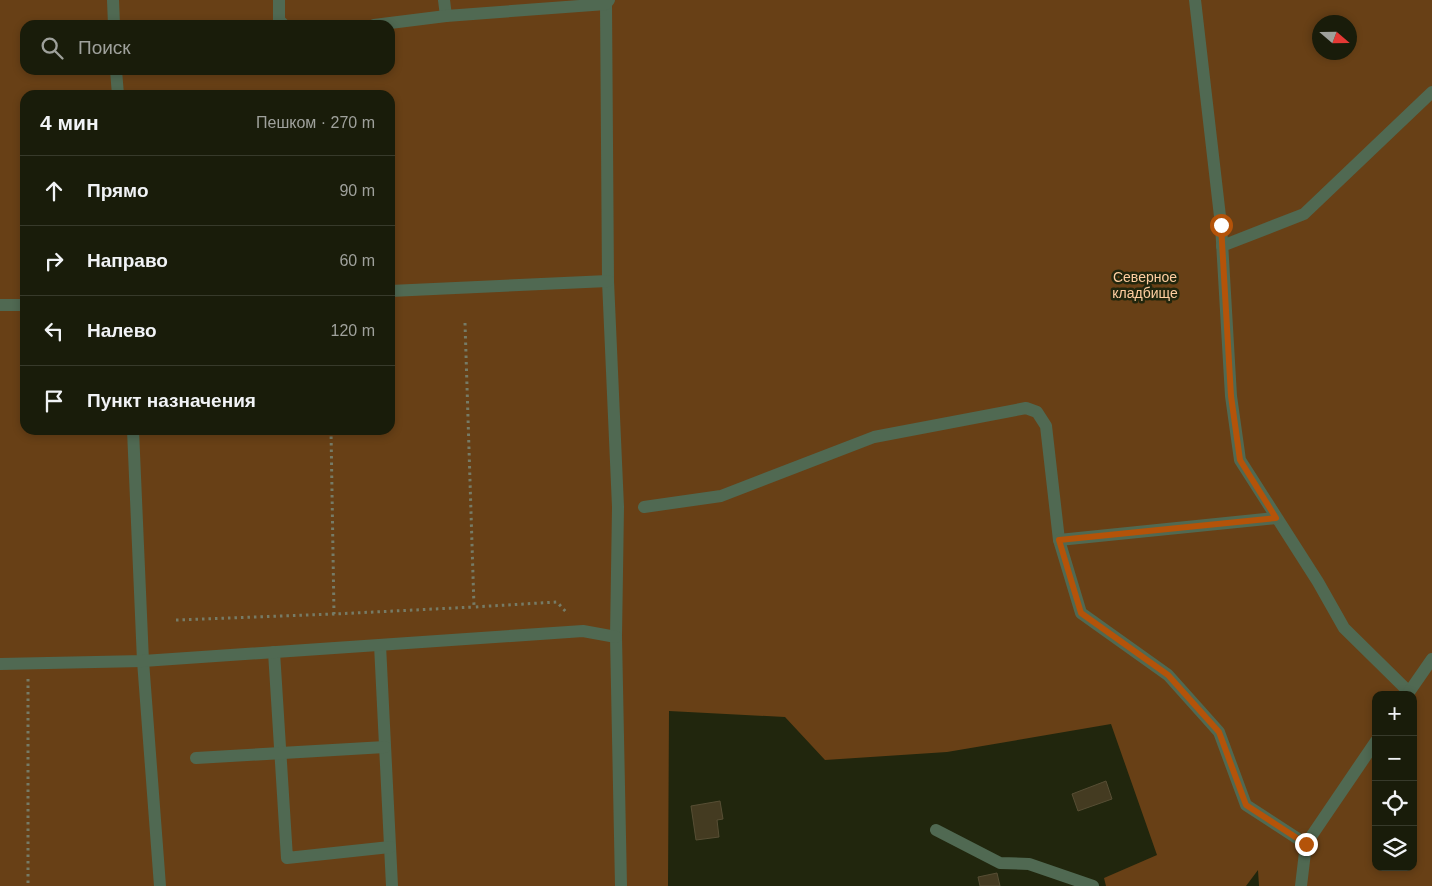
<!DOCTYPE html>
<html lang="ru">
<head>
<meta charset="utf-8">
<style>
  body { margin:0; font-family:Arial,sans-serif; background:#262918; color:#f1f3f6 }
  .controls { position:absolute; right:15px; bottom:15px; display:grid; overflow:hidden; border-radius:10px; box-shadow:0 2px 8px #0003 }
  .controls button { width:45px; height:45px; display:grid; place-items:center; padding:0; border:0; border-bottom:1px solid #373a2b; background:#191c0a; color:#f1f3f6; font:25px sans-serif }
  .compass { position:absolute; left:1312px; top:15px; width:45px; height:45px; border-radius:50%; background:#191c0a; box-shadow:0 2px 8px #0003; rotate:110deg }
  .stop { position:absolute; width:15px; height:15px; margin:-11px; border:4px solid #b45309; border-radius:50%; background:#fff }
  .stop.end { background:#b45309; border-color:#fff; box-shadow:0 1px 5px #0008 }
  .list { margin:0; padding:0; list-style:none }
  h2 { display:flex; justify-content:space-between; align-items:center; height:65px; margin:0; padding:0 20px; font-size:21px }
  h2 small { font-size:16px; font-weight:400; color:#9fa19c }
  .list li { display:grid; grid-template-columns:32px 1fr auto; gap:15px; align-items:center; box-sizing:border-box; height:70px; padding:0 20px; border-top:1px solid #373a2b }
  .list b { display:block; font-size:19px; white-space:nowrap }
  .list em { font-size:16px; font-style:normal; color:#9fa19c }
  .icon { flex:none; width:28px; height:28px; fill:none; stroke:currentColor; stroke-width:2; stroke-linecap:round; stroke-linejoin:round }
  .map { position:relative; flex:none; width:1432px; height:886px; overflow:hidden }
  .search { position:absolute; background:#191c0a; box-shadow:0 2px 8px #0003; left:20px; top:20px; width:375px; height:55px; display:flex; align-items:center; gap:12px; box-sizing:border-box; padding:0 18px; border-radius:15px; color:#9fa19c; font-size:19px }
  .panel { position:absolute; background:#191c0a; box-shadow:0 2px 8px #0003; left:20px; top:90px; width:375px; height:345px; border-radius:15px }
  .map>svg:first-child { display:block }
  .green { fill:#684016; fill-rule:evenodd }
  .building { fill:#443b21; stroke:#574e34 }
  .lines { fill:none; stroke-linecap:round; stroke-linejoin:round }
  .path { stroke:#767b66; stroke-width:3; stroke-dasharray:2.5 4; stroke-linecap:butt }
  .minor { stroke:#506952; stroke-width:12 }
  .route { stroke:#b45309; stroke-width:6 }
  .labels { text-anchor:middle; stroke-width:5; stroke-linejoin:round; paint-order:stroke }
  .park-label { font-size:14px; fill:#fecea1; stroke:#21260d }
</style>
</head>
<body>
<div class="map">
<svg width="1432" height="886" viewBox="0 0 1432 886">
  <rect width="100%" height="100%" fill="#21260d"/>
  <path class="green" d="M0,0H1432V886H1259L1258,870L1246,886H1106L1104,878L1157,855L1111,724L947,752L825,760L785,717L669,711L668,886H0ZM1320,22H1350V52H1320ZM25,25H390V70H25ZM25,95H390V430H25ZM1376,695H1413V867H1376Z"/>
  <g class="building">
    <polygon points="1106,781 1112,799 1078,811 1072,794"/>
    <polygon points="720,801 723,819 717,820 719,837 696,840 691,806"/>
    <polygon points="997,873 1000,886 980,886 978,877"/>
  </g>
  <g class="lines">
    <g class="path">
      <polyline points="465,323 474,607 557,602 568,614"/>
      <polyline points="331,430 334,614 474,607"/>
      <polyline points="176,620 334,614"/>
      <polyline points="28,679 28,886"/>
    </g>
    <g class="minor">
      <polyline points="113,0 114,25"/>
      <polyline points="279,0 279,20 284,25"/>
      <polyline points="444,0 446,16"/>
      <polyline points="1195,0 1221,225 1231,396 1240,460 1318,582 1344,628 1409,692"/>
      <polyline points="606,4 608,281 618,507 616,637 621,886"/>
      <polyline points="374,25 446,16 606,4 609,0"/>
      <polyline points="116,70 118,95"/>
      <polyline points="1222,246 1304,214 1432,92"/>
      <polyline points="390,291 608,281"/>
      <polyline points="0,305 25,305"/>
      <polyline points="133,430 143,661 160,886"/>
      <polyline points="644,507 721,496 874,437 1026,408 1037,412 1046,426 1059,540 1081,613 1168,675 1219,732 1246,805 1306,844"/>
      <polyline points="1059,540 1276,518"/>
      <polyline points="380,645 392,886"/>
      <polyline points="274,652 287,858 390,847"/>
      <polyline points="0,664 143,661 583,631 616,637"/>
      <polyline points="1407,695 1432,659"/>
      <polyline points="196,758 385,747"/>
      <polyline points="936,830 1000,863 1029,864 1093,886"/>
      <polyline points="1301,886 1306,844 1376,741"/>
    </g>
  </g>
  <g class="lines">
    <polyline class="route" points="1221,225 1231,396 1240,460 1276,518 1059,540 1081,613 1168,675 1219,732 1246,805 1306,844"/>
  </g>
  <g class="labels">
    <g class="park-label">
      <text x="1145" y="282">Северное<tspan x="1145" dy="16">кладбище</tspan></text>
    </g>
  </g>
</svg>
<div class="controls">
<button>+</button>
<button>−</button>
<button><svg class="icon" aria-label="locate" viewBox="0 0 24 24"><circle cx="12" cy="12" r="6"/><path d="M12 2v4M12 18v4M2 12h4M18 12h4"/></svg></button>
<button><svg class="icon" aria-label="layers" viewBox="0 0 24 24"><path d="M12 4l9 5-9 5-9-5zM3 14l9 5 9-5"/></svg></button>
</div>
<svg class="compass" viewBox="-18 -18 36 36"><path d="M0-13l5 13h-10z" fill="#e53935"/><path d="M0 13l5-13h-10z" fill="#9fa19c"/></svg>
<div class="stop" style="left:1221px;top:225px"></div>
<div class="stop end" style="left:1306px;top:844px"></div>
<div class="search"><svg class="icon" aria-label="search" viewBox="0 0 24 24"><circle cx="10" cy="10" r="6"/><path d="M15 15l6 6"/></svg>Поиск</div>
<section class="panel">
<h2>4 мин<small>Пешком · 270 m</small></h2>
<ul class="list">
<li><svg class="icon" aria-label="ahead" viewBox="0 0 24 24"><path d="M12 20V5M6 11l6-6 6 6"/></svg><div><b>Прямо</b></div><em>90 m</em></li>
<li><svg class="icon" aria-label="right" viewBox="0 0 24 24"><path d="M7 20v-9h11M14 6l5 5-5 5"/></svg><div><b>Направо</b></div><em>60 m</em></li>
<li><svg class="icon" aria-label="left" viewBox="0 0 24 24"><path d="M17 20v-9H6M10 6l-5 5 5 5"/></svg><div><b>Налево</b></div><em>120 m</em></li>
<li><svg class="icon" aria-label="arrive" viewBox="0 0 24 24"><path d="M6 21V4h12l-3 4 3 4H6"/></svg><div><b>Пункт назначения</b></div></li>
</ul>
</section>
</div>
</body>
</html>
